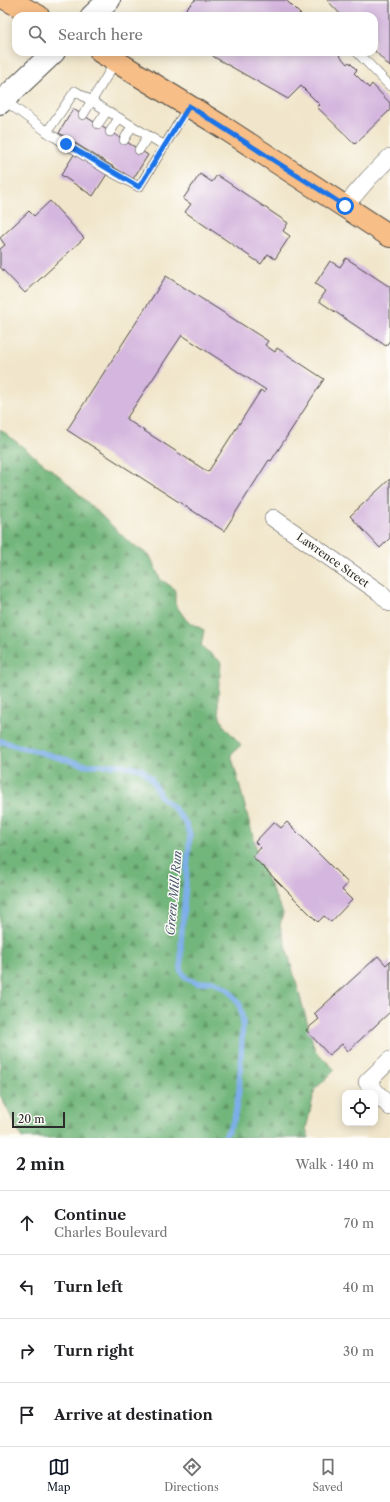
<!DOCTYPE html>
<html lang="en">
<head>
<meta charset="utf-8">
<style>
  body { margin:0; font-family:"Libre Caslon Text",serif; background:#f6f6f6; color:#202124 }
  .controls { position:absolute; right:12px; bottom:12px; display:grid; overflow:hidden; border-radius:8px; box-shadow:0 2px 10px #0003 }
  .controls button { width:36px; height:36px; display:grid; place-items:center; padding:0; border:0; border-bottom:1px solid #e0e0e0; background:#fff; color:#202124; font:20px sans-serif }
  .scale { position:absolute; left:12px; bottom:10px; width:53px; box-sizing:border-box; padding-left:4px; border:2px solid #2b2b2b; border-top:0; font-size:11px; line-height:14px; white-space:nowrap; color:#2b2b2b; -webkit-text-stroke:3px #fdfcf7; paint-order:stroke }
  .stop { position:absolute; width:12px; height:12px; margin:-9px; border:3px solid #1a73e8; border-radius:50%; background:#fff }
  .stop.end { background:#1a73e8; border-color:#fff; box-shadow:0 1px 4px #0008 }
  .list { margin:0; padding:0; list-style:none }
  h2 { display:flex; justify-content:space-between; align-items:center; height:52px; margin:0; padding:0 16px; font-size:17px }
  h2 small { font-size:13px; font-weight:400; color:#757577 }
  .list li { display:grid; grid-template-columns:26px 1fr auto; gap:12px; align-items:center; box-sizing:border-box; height:64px; padding:0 16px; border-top:1px solid #e0e0e0 }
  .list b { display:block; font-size:15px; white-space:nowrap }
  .list p { margin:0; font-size:13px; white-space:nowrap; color:#757577 }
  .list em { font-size:13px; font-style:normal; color:#757577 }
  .icon { flex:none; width:22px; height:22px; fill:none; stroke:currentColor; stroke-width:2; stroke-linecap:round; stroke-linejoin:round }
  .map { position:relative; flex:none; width:390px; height:1138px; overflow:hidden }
  .search { position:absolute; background:#fff; box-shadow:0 2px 10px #0003; left:12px; right:12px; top:12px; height:44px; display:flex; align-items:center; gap:10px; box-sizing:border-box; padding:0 14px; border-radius:12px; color:#757577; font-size:15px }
  .sheet { height:308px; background:#fff }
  nav { display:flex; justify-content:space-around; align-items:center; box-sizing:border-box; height:56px; border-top:1px solid #e0e0e0; background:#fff; font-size:11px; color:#757577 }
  nav a { display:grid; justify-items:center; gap:2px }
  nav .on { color:#111827 }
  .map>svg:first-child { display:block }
  .forest { fill:url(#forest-firs); stroke:#4e7053 }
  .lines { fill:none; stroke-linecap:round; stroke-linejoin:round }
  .stream { stroke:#7daee9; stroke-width:5.5 }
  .building { fill:#d4b6de; fill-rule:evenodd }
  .service-casing { stroke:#494743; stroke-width:10 }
  .minor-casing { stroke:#494743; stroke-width:18 }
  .tertiary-casing { stroke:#494743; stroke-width:24 }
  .primary-casing { stroke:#494743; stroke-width:24 }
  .service { stroke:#fff; stroke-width:9 }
  .minor { stroke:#fff; stroke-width:17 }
  .tertiary { stroke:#fff; stroke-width:22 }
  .primary { stroke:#f7be87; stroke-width:22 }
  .route { stroke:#1a73e8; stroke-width:5 }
  .labels { text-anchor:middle; stroke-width:3; stroke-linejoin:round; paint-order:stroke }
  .street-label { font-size:11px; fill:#2b2b2b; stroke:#fdfcf7 }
  .water-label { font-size:12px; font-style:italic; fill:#48596e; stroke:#fdfcf7 }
</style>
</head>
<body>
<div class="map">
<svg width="390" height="1138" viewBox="0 0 390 1138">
  <defs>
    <pattern id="forest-firs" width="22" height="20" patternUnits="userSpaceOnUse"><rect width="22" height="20" fill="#72b67b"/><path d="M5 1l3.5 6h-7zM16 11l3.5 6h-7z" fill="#5e9465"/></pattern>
  </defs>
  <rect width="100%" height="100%" fill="#fdfcf7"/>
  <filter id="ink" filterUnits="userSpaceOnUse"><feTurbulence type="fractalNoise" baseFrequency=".025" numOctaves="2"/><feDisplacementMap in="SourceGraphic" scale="8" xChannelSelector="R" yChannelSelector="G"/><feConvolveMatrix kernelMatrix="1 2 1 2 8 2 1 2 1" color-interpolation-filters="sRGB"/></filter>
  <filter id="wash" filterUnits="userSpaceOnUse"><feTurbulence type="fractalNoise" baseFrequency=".012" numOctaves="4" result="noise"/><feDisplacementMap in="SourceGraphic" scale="16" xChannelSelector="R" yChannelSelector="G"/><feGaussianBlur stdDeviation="0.9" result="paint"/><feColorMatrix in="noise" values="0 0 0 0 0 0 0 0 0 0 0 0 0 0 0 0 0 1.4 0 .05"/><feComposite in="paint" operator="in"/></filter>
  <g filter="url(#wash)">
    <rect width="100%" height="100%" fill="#f1e6cb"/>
    <path class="forest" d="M0,429L62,478L129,542L150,556L160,579L175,589V604L187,621L204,630L201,646L221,662C220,679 214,709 223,724C227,731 236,738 241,745L231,754L261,866L283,913L280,925L315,1050L335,1070L315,1089L306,1129L309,1138H22L0,1095Z"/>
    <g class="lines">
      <polyline class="stream" points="0,741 85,765 121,765 141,769 151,778 160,796 173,807 185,822 190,834 181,942 181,971 187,979 197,983 213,981 228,989 240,1005 243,1022 239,1091 234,1120 224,1138"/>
    </g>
    <g id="blocks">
      <g class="building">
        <polygon points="195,0 286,0 302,16 179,16"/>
        <polygon points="327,0 390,0 390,67 374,50 374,16 342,16"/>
        <polygon points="209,52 342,52 339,55 347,64 349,62 357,70 354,73 369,88 372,84 390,103 390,110 355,144 317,107 320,105 301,86 288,99 214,57"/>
        <polygon points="73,109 148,155 133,179 59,133"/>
        <polygon points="75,153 107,174 93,196 61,175"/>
        <polygon points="200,174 212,182 217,175 288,223 283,231 290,236 275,259 268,254 261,264 185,212 191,204 183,199"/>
        <polygon points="50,201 84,238 25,293 0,267 0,249 5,245 0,238 29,211 34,216"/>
        <polygon points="346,258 390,287 390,340 386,346 319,301 326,291 315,284 330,261 340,267"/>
        <path d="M166,276L268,341L265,345L275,352L277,348L324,379L271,461L269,460L224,531L67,430ZM182,335L266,390L264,393L261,390L208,472L126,419Z"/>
        <polygon points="390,479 390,538 380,548 350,516"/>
        <polygon points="274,822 281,828 287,822 348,883 342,890 352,900 331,922 324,916 318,922 252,856 261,848 255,842"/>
        <polygon points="378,956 386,965 390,961 390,1012 348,1051 342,1044 329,1055 306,1030 319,1019 314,1014"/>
      </g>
    </g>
  </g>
  <g filter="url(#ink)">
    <use href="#blocks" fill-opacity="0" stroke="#494743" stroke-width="1"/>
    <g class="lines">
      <defs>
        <g id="service">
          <polyline points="357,52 390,86"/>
          <polyline points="4,100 53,136 106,169 139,187 189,106"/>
          <polyline points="83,115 116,61"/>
          <polyline points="98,124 107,111"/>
          <polyline points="47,132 75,91 165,146"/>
          <polyline points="110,132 119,118"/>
          <polyline points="124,140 132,126"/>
          <polyline points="139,150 148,136"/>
        </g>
        <g id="minor">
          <polyline points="345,206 369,178 390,157"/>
          <polyline points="273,518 379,592 390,603"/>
          <polyline points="390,1060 367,1082 390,1107"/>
        </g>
        <g id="tertiary">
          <polyline points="92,16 109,0"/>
          <polyline points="0,103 54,52"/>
        </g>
        <g id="primary">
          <polyline points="8,0 38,16"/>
          <polyline points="101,52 226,129 390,236"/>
        </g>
      </defs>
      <use href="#service" class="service-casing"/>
      <use href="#minor" class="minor-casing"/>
      <use href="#tertiary" class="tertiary-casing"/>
      <use href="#primary" class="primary-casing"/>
      <use href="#service" class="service"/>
      <use href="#minor" class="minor"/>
      <use href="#tertiary" class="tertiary"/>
      <use href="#primary" class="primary"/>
    </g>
  </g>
  <g class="lines" filter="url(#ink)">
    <polyline class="route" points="66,144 139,187 189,106 345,206"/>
  </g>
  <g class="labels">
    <g class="street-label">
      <text transform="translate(333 560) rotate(35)" y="4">Lawrence Street</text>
    </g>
    <g class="water-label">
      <text transform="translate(174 893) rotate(-85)" y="4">Green Mill Run</text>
    </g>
  </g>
</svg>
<div class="controls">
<button><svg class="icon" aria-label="locate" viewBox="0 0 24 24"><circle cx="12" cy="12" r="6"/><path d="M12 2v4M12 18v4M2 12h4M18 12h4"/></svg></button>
</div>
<div class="scale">20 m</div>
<div class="stop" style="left:345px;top:206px"></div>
<div class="stop end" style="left:66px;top:144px"></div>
<div class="search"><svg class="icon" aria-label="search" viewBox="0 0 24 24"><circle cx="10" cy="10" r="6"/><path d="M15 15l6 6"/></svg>Search here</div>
</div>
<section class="sheet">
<h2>2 min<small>Walk · 140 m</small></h2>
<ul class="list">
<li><svg class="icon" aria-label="ahead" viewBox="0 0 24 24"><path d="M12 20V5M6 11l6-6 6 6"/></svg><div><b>Continue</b><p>Charles Boulevard</p></div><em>70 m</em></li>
<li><svg class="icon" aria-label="left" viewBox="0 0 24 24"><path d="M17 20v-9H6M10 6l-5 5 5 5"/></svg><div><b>Turn left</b></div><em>40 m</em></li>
<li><svg class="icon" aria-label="right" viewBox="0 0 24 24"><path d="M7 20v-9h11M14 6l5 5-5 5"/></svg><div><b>Turn right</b></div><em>30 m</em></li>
<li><svg class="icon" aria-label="arrive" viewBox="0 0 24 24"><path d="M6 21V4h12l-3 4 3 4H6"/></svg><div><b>Arrive at destination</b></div></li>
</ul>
</section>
<nav>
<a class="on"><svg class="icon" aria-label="map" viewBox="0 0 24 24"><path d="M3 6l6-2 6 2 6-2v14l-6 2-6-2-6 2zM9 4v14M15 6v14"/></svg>Map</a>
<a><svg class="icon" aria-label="directions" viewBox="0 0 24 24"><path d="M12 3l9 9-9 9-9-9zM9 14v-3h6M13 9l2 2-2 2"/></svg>Directions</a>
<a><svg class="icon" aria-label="saved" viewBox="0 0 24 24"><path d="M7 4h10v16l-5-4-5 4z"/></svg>Saved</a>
</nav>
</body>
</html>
